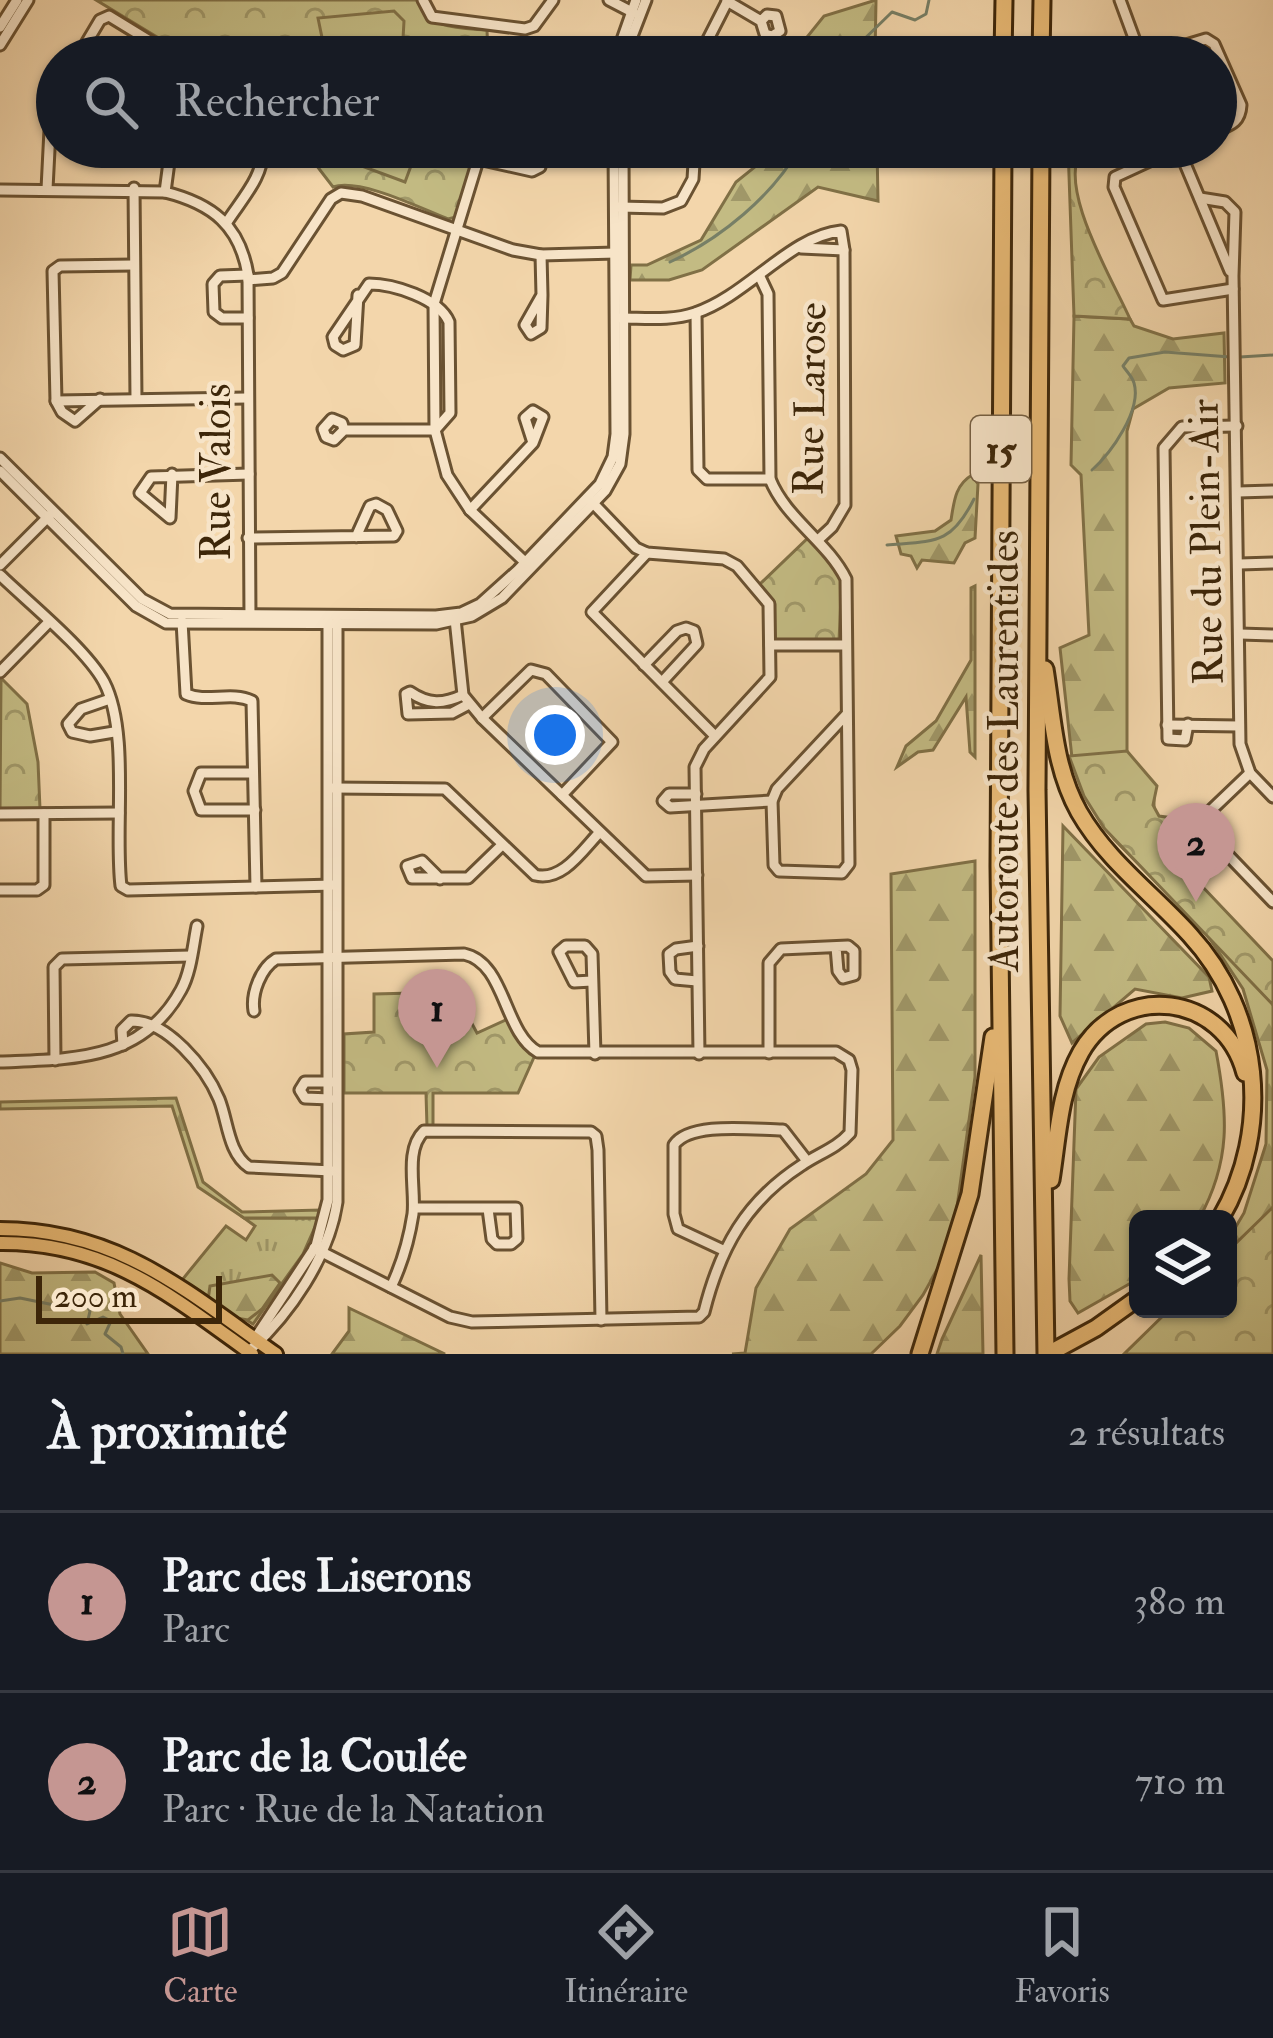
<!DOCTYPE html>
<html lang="fr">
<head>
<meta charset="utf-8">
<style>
  body { margin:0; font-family:"IM FELL Double Pica",serif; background:#20242c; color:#f1f3f6 }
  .controls { position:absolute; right:36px; bottom:36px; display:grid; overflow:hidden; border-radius:18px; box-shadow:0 3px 9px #0004 }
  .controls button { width:108px; height:108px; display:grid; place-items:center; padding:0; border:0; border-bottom:3px solid #363941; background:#171b24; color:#f1f3f6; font:60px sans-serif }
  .scale { position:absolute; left:36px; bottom:30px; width:186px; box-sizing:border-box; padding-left:12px; border:6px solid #3d2609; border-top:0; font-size:33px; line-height:42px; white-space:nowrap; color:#3d2609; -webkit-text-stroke:9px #f7e4c8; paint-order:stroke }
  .you { position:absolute; left:555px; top:735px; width:42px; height:42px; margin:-30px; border:9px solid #fff; border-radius:50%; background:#1a73e8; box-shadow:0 0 0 18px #1a73e833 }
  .badge { display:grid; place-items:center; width:78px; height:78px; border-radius:50%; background:#c59692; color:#111; font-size:39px; font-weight:700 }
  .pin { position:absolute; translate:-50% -99px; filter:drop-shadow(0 3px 6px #0008) }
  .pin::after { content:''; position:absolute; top:63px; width:42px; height:36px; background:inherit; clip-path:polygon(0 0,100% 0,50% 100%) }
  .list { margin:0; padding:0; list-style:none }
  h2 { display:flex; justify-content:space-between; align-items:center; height:156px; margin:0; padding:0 48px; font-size:51px }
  h2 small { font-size:39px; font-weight:400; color:#9ea1a6 }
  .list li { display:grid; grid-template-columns:78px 1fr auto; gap:36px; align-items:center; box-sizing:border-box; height:180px; padding:0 48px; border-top:3px solid #363941 }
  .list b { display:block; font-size:45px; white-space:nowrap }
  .list p { margin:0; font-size:39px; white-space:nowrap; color:#9ea1a6 }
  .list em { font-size:39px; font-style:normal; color:#9ea1a6 }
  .icon { flex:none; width:66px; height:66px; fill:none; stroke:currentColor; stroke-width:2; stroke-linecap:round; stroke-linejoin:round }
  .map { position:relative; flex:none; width:1273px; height:1354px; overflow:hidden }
  .search { position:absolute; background:#171b24; box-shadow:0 3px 9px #0004; left:36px; right:36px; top:36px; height:132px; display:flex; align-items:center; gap:30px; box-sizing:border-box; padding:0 42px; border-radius:66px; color:#9ea1a6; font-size:45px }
  .sheet { height:516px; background:#171b24 }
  nav { display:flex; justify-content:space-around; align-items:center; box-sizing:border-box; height:168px; border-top:3px solid #363941; background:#171b24; font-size:33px; color:#9ea1a6 }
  nav a { display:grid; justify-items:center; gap:6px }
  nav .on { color:#c59692 }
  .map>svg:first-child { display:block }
  .grass { fill:url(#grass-tufts); stroke:#807046; stroke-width:3 }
  .forest { fill:url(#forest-firs); stroke:#807046; stroke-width:3 }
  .park { fill:url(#park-crowns); stroke:#807046; stroke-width:3 }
  .pitch { fill:#c3bb83; stroke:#807046; stroke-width:3 }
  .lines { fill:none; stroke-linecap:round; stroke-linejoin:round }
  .stream { stroke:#777f66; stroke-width:3 }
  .minor-casing { stroke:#6a5232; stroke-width:15 }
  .major-casing { stroke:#3d2609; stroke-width:18 }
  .highway-casing { stroke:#3d2609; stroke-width:21 }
  .minor { stroke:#f7e4c8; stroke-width:9 }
  .major { stroke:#eabb76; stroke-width:12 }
  .highway { stroke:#eabb76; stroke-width:15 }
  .labels { text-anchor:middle; stroke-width:9; stroke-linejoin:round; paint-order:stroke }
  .shield { fill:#f7e4c8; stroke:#755f42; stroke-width:3 }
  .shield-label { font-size:39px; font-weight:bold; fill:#3d2609 }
  .street-label { font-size:42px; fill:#3d2609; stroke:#f7e4c8 }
</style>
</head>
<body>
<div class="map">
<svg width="1273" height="1354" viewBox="0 0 1273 1354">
  <defs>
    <pattern id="grass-tufts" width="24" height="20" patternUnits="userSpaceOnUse" patternTransform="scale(3)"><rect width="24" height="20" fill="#c3bb83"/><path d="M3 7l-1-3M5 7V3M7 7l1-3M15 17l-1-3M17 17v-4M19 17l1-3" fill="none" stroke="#a09869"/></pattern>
    <pattern id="forest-firs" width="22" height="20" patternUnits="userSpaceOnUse" patternTransform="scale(3)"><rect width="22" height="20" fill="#c3bb83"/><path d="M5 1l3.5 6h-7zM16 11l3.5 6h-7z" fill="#a09869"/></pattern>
    <pattern id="park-crowns" width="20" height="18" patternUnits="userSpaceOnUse" patternTransform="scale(3)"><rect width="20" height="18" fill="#c3bb83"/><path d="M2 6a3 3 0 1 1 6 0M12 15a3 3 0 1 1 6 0" fill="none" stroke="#a09869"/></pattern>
  </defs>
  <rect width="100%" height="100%" fill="#f3d6ab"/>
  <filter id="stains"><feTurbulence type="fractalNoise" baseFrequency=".00167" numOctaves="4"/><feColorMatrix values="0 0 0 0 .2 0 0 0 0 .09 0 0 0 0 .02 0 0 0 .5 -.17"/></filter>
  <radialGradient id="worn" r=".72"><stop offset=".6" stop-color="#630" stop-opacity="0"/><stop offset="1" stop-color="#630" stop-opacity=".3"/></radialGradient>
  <polygon class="grass" points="244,1218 319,1218 303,1254 253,1324 182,1280 226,1226 246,1240 255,1226"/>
  <g class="forest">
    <polygon points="876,0 875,57 791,57 824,16"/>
    <polygon points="771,147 877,147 878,201 818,187 702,270 669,280 630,280 631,265 647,265 701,240 736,182 771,154"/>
    <polygon points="1074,316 1130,319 1134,326 1173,339 1224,333 1225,383 1169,388 1133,409 1127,431 1127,755 1154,788 1154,811 1124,810 1273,988 1273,1354 1228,1309 1228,1240 1244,1213 1266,1144 1267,1070 1243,989 1206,933 1114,839 1085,795 1072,758 1060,648 1089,635 1081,475 1071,465"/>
    <path d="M972,475L978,484L975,538L965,543L954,563L922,560L917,568L911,556L901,554L896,536L935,531L951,520C954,502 955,485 972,475Z"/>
    <polygon points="975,586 975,757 970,752 966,697 933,750 918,752 897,767 906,746 936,721 971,660 971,588"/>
    <polygon points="1063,826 1209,977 1212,991 1182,998 1135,989 1072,1043 1060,1016"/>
    <polygon points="975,861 975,1077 952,1243 923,1295 900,1326 871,1354 732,1354 745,1353 756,1288 790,1229 866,1174 893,1140 891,874"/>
    <path d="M1165,1022L1189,1028L1216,1051C1228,1115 1231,1161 1199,1219H1138V1279L1078,1313L1070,1301L1069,1279L1076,1089L1099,1057L1146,1024Z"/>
    <polygon points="176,1098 203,1182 242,1212 320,1210 319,1218 244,1218 198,1187 172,1106 0,1109 0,1102"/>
    <polygon points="981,1255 983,1354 937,1354 942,1339"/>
    <polygon points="0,1263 32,1273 95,1272 114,1283 120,1314 148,1354 0,1354"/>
    <polygon points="272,1275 280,1283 262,1309 248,1320 236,1318 208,1300 210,1286"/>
    <polygon points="349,1308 445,1354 332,1354 349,1331"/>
  </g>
  <g class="park">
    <path d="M96,0H418C429,30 459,28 487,30L488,57H190Z"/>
    <path d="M307,147H478L456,217L448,219C420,208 360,178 333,187L310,157Z"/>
    <path d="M1068,147H1083C1054,184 1113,280 1130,319L1074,316Z"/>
    <polygon points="809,537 842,574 839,641 773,642 773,604 760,584"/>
    <polygon points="1,678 27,704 38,762 40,809 0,810"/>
    <polygon points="1127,751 1157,786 1153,805 1159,816 1196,821 1196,825 1161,830 1161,843 1273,961 1273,1005 1104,828 1084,796 1069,756"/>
    <polygon points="455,992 477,1033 508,1019 521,1045 535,1055 518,1093 433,1093 433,1126 427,1127 426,1093 344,1093 344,1034 374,1032 374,994"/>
    <polygon points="1273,1207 1273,1354 1124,1354 1170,1309 1228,1309 1228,1251"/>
  </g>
  <g class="pitch">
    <polygon points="394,11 404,21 402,57 326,57 318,18"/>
    <polygon points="323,147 418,147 405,182 321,151"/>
  </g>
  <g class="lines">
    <g class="stream">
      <polyline points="822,57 821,51 829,43 852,51 892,12 915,20 926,14 929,0"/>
      <path d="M670,262C720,239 773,196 800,147"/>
      <polyline points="1240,357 1273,355"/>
      <path d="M1092,470C1111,453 1142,410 1134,383C1132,376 1126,371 1123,366L1129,358L1165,352L1230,357"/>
      <path d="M887,545C935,541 951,545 974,499"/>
      <polyline points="0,1301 20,1298 59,1306 67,1292 79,1293 90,1311 87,1324 103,1317 111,1321 105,1334 121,1347 123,1354"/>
    </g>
    <defs>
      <g id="minor">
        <polyline points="423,0 432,17 525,29 534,26 553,0"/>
        <polyline points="609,0 634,13"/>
        <polyline points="1120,0 1141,57"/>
        <polyline points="727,1 761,21 765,34 772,36 780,31 776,16 767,15 761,21"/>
        <polyline points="0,27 17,0"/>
        <polyline points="0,45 28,0"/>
        <polyline points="78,57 100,20 109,16 176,57"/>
        <polyline points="616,57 636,0"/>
        <polyline points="624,57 646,0"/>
        <polyline points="699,57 728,0"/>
        <path d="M1146,57L1206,39L1214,44L1241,105C1240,123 1230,125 1216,131"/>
        <polyline points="482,147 434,304 435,430 447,475 470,510 527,564"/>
        <polyline points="1178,147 1230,271"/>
        <polyline points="1180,147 1115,177 1114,187 1163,300 1233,289"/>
        <polyline points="478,159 532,171 540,167 543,147"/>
        <polyline points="134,188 136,399"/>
        <polyline points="47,189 51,110 57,96"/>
        <path d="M0,190L165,192C213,204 240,226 248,275L250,619"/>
        <polyline points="165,192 171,147"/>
        <polyline points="1200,198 1225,202 1235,212 1233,276 1240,744 1250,773 1273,797"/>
        <polyline points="619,207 663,208 681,201 693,179 695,147"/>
        <path d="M227,222C241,200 266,174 262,147"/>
        <polyline points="801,248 844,250"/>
        <polyline points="541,255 542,295 525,325 531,334 541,328 542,295"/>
        <path d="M760,277L768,294L770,479C786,519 827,541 846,579L849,864L842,873L779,871L774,865L772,801L777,789L846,715"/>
        <polyline points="248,280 273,278 282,273 331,199 341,193 362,196 513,250 541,255 616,253"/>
        <polyline points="696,313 698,470 707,479 770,479"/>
        <polyline points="248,318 222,318 214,312 213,284 220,276 248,275"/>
        <path d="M621,318C645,318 672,321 695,313C747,296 790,236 841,231L844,250L845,505L832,527L818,540"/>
        <polyline points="100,399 75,421 62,412 56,401 53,271 60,266 134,265"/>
        <polyline points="56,401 247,398"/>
        <path d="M344,430L342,423L332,419L323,429L326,437L334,440L344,430H435L450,413L449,322C439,298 393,284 369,284L333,337L335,345L343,350L355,345L358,295"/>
        <polyline points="0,458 142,599 170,614 436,616 461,613 480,604 518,570 600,484 613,457 616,434 614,147"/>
        <polyline points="0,471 136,606 166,623 436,624 472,616 502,598 605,491 620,464 624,434 623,147"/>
        <polyline points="172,474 170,518 140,493 151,477 249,474"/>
        <polyline points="1238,492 1273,491"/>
        <polyline points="591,501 636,548 647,553 724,559 737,566 769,604 770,677 704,749 695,767 699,1054"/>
        <polyline points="470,510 533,443 543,417 533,411 525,418 533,443"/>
        <polyline points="248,538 394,536 397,531 387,510 376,504 370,506 356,537"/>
        <polyline points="647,553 592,612 715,736"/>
        <polyline points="1240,564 1273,563"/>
        <polyline points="0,565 50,515"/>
        <path d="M0,575C29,603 86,649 104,682C130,732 114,829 121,886L128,890L334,885"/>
        <polyline points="455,619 463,695 482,718 646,876 697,875"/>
        <path d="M182,621L186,694C207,703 231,691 252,701L256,887"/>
        <polyline points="1240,634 1273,635"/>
        <polyline points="770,645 845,645"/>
        <polyline points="644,665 677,631 686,628 694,631 697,644 662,682"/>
        <polyline points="0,672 49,622"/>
        <path d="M463,695C443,704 429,705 410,692L406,694L408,714L452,713L469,704"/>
        <polyline points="110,699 81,709 68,724 72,732 90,736 114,732"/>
        <polyline points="482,718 531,670 546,674 612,742 562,795"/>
        <polyline points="1188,724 1185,740 1168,739 1164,448 1182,427 1237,426"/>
        <polyline points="1167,725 1239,726"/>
        <polyline points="253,773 201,773 194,791 201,810 255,810"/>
        <polyline points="1250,773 1205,816 1202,828 1273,902"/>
        <path d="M333,788L445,789L535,875C562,882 582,851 599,833"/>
        <polyline points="696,794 669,794 663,801 670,807 772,801"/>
        <polyline points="0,814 119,813"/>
        <polyline points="440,879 422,861 407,866 412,878 468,878 502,845"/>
        <polyline points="0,890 37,890 44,885 44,814"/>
        <polyline points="592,981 574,982 559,952 566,946 585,946 592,954 595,1054"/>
        <polyline points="697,981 675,979 670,972 669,954 676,949 698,946"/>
        <path d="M254,1011C251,993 261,968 276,959L464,954C506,963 503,1032 538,1052H836L849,1060L852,1070L850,1133C837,1148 818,1154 802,1165C746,1201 720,1248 704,1312L699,1317L472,1322L450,1317L314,1248"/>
        <path d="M123,1045L122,1030L131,1021C167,1020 206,1068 219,1099C228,1121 228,1153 249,1167L332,1171"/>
        <polyline points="769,1053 769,963 781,949 848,946 854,951 854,975 843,978 838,971 836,947"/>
        <polyline points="55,1060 54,967 62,959 191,956"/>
        <path d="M0,1062C70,1059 142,1062 181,990C191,972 193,946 197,926"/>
        <polyline points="330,1099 305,1098 300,1090 305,1082 332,1082"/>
        <polyline points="414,1208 516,1208 517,1239 511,1244 497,1244 492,1239 488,1209"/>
        <path d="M723,1250L678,1229L674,1214V1145C690,1121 755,1130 783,1130L807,1161"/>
        <path d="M391,1287C402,1264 409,1240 413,1214C416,1189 404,1150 424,1131L591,1132L596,1136L598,1150L601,1320"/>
        <polyline points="254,1340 316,1246 328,1200 328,621"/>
        <path d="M249,1351C289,1315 329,1257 337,1202V622"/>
      </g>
      <g id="major">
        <path d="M0,1229C117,1229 185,1290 276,1354"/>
        <path d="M0,1243C107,1242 170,1295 252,1354"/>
      </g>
      <g id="highway">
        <polyline points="1003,57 1004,0"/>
        <polyline points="1041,57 1042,0"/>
        <polyline points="1003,147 999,866 1005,1354"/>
        <polyline points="1041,147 1037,790 1046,1354"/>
        <path d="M1045,669C1053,718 1054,767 1079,812C1107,861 1153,894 1190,935C1261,1012 1273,1129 1220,1219"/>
        <path d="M1051,1180C1058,1137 1059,1091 1081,1052C1122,981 1224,993 1245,1073"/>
        <polyline points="920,1354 970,1194 993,1037"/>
        <polyline points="1048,1354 1096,1328 1138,1298"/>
      </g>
    </defs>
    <use href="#minor" class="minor-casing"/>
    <use href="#major" class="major-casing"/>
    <use href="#highway" class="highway-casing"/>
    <use href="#minor" class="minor"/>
    <use href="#major" class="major"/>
    <use href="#highway" class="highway"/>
  </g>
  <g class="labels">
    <rect class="shield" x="971" y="416" width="60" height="66" rx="9"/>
    <g class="shield-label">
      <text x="1001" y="463">15</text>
    </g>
    <g class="street-label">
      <text transform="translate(809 399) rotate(-89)" y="15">Rue Larose</text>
      <text transform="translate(215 472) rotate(-90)" y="15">Rue Valois</text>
      <text transform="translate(1205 542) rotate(-91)" y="15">Rue du Plein-Air</text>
      <text transform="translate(1003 751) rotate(-90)" y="15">Autoroute des Laurentides</text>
    </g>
  </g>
  <rect width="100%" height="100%" filter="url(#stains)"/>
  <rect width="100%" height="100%" fill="url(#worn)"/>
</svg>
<div class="controls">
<button><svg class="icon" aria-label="layers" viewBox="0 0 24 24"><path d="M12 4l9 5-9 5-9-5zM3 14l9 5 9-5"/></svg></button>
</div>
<div class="scale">200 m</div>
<div class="you"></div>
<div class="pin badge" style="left:437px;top:1068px">1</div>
<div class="pin badge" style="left:1196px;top:902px">2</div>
<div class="search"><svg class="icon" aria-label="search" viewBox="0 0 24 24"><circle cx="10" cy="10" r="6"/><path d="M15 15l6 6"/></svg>Rechercher</div>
</div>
<section class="sheet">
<h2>À proximité<small>2 résultats</small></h2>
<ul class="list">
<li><span class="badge">1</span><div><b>Parc des Liserons</b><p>Parc</p></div><em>380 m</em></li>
<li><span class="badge">2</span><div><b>Parc de la Coulée</b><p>Parc · Rue de la Natation</p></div><em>710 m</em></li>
</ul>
</section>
<nav>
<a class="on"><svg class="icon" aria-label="map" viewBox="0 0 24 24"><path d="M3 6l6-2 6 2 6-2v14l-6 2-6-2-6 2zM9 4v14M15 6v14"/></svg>Carte</a>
<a><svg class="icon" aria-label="directions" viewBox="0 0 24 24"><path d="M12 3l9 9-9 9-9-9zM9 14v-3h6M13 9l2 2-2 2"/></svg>Itinéraire</a>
<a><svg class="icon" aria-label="saved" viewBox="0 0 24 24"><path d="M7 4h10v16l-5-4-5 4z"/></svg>Favoris</a>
</nav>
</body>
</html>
